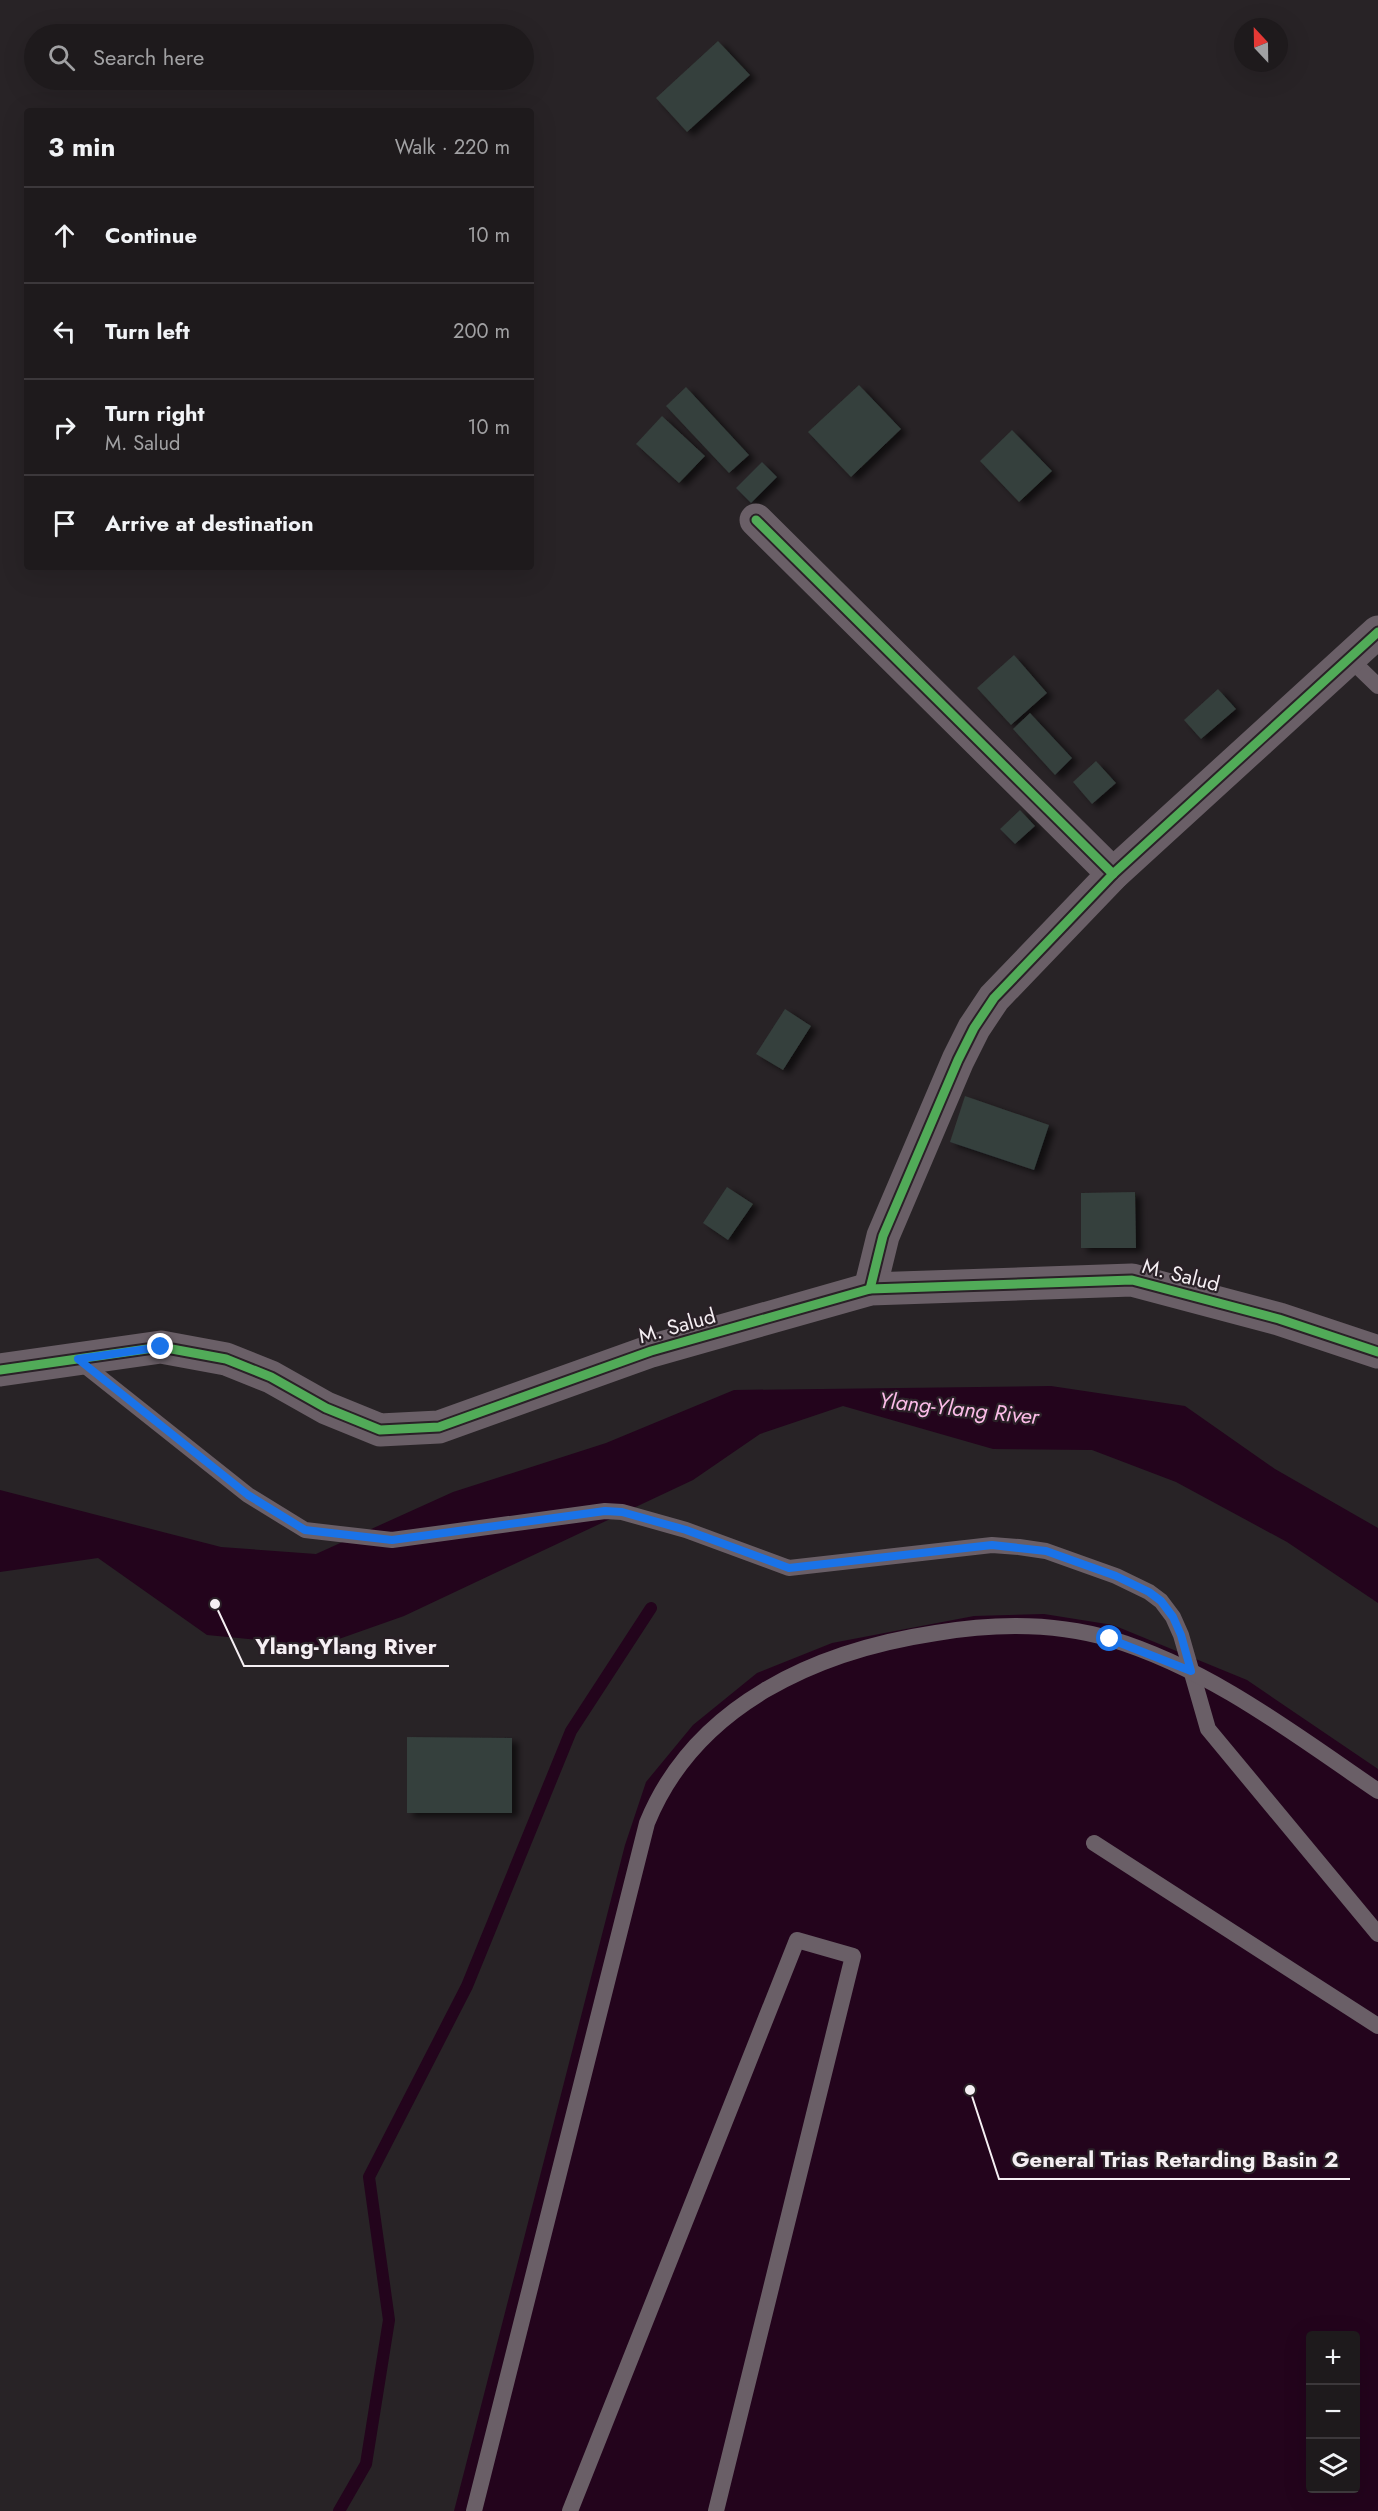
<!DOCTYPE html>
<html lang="en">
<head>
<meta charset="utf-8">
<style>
  body { margin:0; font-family:Jost,sans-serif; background:#2b2729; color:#f1f3f6 }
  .controls { position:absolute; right:18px; bottom:18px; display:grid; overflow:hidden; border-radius:6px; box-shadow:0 6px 24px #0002 }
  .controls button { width:54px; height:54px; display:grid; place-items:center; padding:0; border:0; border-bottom:2px solid #3c383b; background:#1e1a1c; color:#f1f3f6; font:30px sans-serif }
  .compass { position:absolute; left:1234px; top:18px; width:54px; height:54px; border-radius:50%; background:#1e1a1c; box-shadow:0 6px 24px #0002; rotate:338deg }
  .stop { position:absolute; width:18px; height:18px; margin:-14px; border:4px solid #1a73e8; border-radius:50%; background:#fff }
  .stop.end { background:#1a73e8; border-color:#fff; box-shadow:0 2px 6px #0008 }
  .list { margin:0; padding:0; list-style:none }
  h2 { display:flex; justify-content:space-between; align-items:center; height:78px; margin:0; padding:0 24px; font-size:26px }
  h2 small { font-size:20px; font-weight:400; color:#a1a1a3 }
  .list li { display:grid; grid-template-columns:39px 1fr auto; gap:18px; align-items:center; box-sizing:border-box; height:96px; padding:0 24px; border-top:2px solid #3c383b }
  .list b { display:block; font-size:22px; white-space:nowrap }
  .list p { margin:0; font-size:20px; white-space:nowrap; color:#a1a1a3 }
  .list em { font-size:20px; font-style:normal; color:#a1a1a3 }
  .icon { flex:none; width:33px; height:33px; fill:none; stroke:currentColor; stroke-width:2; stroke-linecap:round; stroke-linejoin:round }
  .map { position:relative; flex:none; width:1378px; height:2511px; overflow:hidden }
  .search { position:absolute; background:#1e1a1c; box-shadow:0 6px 24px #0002; left:24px; top:24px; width:510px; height:66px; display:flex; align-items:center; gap:15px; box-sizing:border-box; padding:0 21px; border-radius:33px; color:#a1a1a3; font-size:22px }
  .panel { position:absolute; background:#1e1a1c; box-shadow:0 6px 24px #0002; left:24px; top:108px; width:510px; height:462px; border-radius:6px }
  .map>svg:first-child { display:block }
  .water { fill:#23041c; fill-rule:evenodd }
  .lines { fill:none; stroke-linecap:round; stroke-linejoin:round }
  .stream { stroke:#23041c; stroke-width:12 }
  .building { fill:#353f3c; filter:url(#shadow) }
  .service { stroke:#6a5f67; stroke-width:16 }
  .minor { stroke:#6a5f67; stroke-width:33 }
  .tertiary { stroke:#6a5f67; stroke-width:33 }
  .cycleway-casing { stroke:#2a2127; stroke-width:13 }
  .cycleway { stroke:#51ab58; stroke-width:9 }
  .route { stroke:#1a73e8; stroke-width:8 }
  .labels { text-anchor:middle; stroke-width:4.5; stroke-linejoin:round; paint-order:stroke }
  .street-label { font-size:21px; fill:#f5eff3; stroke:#2a2127 }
  .water-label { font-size:22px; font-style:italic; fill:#fcbce8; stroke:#2a2127 }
  .leader { fill:none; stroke:#f5eff3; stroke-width:2 }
  .callout-dot { fill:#f5eff3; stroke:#2a2127; stroke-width:2 }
  .callout-label { font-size:22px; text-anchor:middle; font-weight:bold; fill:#f5eff3; stroke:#2a2127; stroke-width:4.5; stroke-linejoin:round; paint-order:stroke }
</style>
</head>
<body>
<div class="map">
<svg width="1378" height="2511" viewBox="0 0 1378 2511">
  <defs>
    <filter id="shadow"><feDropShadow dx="6" dy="4" stdDeviation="3" flood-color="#0009"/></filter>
  </defs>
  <rect width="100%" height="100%" fill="#282326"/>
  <g class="water">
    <polygon points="1051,1386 1185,1406 1275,1469 1378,1528 1378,1603 1287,1542 1176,1482 1092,1450 993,1449 843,1406 760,1434 693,1480 404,1616 319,1646 207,1635 98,1558 0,1572 0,1490 221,1547 316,1554 453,1492 606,1443 734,1390"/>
    <path d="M1044,1614L1113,1625L1247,1680L1378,1769V2511H454L625,1845L646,1782L693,1725L757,1673L832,1643L974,1616ZM1310,2336H1356V2488H1310Z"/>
  </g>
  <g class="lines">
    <polyline class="stream" points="339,2511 366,2464 389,2320 369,2177 467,1986 571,1731 651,1608"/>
  </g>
  <g class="building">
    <polygon points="718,41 750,75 687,132 656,98"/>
    <polygon points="859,385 901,429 851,477 808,432"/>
    <polygon points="686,387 749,455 729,473 666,406"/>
    <polygon points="662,416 705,456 679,483 636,444"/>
    <polygon points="1012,430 1052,471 1019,502 980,461"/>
    <polygon points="762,462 777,477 751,503 736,488"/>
    <polygon points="1014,655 1047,693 1011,725 977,688"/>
    <polygon points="1218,689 1236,709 1201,739 1184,720"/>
    <polygon points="1030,713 1072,758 1055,775 1013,729"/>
    <polygon points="1096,761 1116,783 1092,804 1073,782"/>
    <polygon points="1020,810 1035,826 1015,844 1000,829"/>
    <polygon points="785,1009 811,1026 783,1070 756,1054"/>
    <polygon points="965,1096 1049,1125 1034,1170 950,1142"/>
    <polygon points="727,1187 753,1204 728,1240 703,1223"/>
    <polygon points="1135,1192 1136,1248 1081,1248 1081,1193"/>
    <polygon points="407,1737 512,1738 512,1813 407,1813"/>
  </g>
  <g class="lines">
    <g class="service">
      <polyline points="1349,658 1378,686"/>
      <polyline points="78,1360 248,1495 305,1530 392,1540 605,1511 622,1512 686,1530 789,1568 992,1545 1019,1547 1046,1551 1116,1576 1149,1592 1161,1601 1173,1617 1181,1635 1208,1729 1378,1934"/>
      <polyline points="1094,1843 1378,2026"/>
      <path d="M474,2511L647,1823C695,1705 816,1651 936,1633C995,1623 1053,1622 1111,1639C1210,1669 1293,1733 1378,1791"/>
      <polyline points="570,2511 797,1940 853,1956 716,2511"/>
    </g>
    <polyline class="minor" points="756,520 1113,874"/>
    <g class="tertiary">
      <polyline points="870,1289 883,1236 958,1060 974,1028 994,998 1113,874 1378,632"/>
      <polyline points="0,1370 161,1347 226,1359 271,1377 326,1408 380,1430 439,1427 651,1351 870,1289 1132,1280 1279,1319 1378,1352"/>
    </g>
    <defs>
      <g id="cycleway">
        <polyline points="756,520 1113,874"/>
        <polyline points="870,1289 883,1236 958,1060 974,1028 994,998 1113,874 1378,632"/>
        <polyline points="0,1370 161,1347 226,1359 271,1377 326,1408 380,1430 439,1427 651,1351 870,1289 1132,1280 1279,1319 1378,1352"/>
      </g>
    </defs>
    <use href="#cycleway" class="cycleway-casing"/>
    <use href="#cycleway" class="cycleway"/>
  </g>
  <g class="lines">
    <polyline class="route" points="161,1347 78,1359 248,1495 305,1530 392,1540 605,1511 622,1512 686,1530 789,1568 992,1545 1046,1551 1116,1576 1149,1592 1161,1601 1173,1617 1181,1635 1191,1671 1110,1639"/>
  </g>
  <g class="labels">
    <g class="street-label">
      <text transform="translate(1181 1275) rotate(14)" y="7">M. Salud</text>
      <text transform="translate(677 1326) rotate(-16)" y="7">M. Salud</text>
    </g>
    <g class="water-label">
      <text transform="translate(959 1408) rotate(6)" y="8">Ylang-Ylang River</text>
    </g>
  </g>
  <path class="leader" d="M215 1604L244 1666H449M970 2090L999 2179H1350"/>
  <g class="callout-dot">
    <circle cx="215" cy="1604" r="6"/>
    <circle cx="970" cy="2090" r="6"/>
  </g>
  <g class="callout-label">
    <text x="346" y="1654">Ylang-Ylang River</text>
    <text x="1175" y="2167">General Trias Retarding Basin 2</text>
  </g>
</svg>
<div class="controls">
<button>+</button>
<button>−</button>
<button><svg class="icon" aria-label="layers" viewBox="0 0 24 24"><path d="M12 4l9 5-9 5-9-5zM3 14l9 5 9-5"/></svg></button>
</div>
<svg class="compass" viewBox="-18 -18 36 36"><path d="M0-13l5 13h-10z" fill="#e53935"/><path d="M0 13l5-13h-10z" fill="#a1a1a3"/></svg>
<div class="stop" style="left:1110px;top:1639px"></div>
<div class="stop end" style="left:161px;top:1347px"></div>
<div class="search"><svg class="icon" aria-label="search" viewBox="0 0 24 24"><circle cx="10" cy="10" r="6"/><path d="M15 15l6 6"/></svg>Search here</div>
<section class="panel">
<h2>3 min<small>Walk · 220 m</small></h2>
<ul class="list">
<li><svg class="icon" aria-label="ahead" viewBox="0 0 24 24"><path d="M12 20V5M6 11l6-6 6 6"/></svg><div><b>Continue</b></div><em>10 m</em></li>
<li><svg class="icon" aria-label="left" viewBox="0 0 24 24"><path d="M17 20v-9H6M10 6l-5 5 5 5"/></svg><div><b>Turn left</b></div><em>200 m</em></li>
<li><svg class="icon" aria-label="right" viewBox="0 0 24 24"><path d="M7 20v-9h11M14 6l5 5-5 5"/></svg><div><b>Turn right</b><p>M. Salud</p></div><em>10 m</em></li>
<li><svg class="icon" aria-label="arrive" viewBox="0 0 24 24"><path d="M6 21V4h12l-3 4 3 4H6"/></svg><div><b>Arrive at destination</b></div></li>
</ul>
</section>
</div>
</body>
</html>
